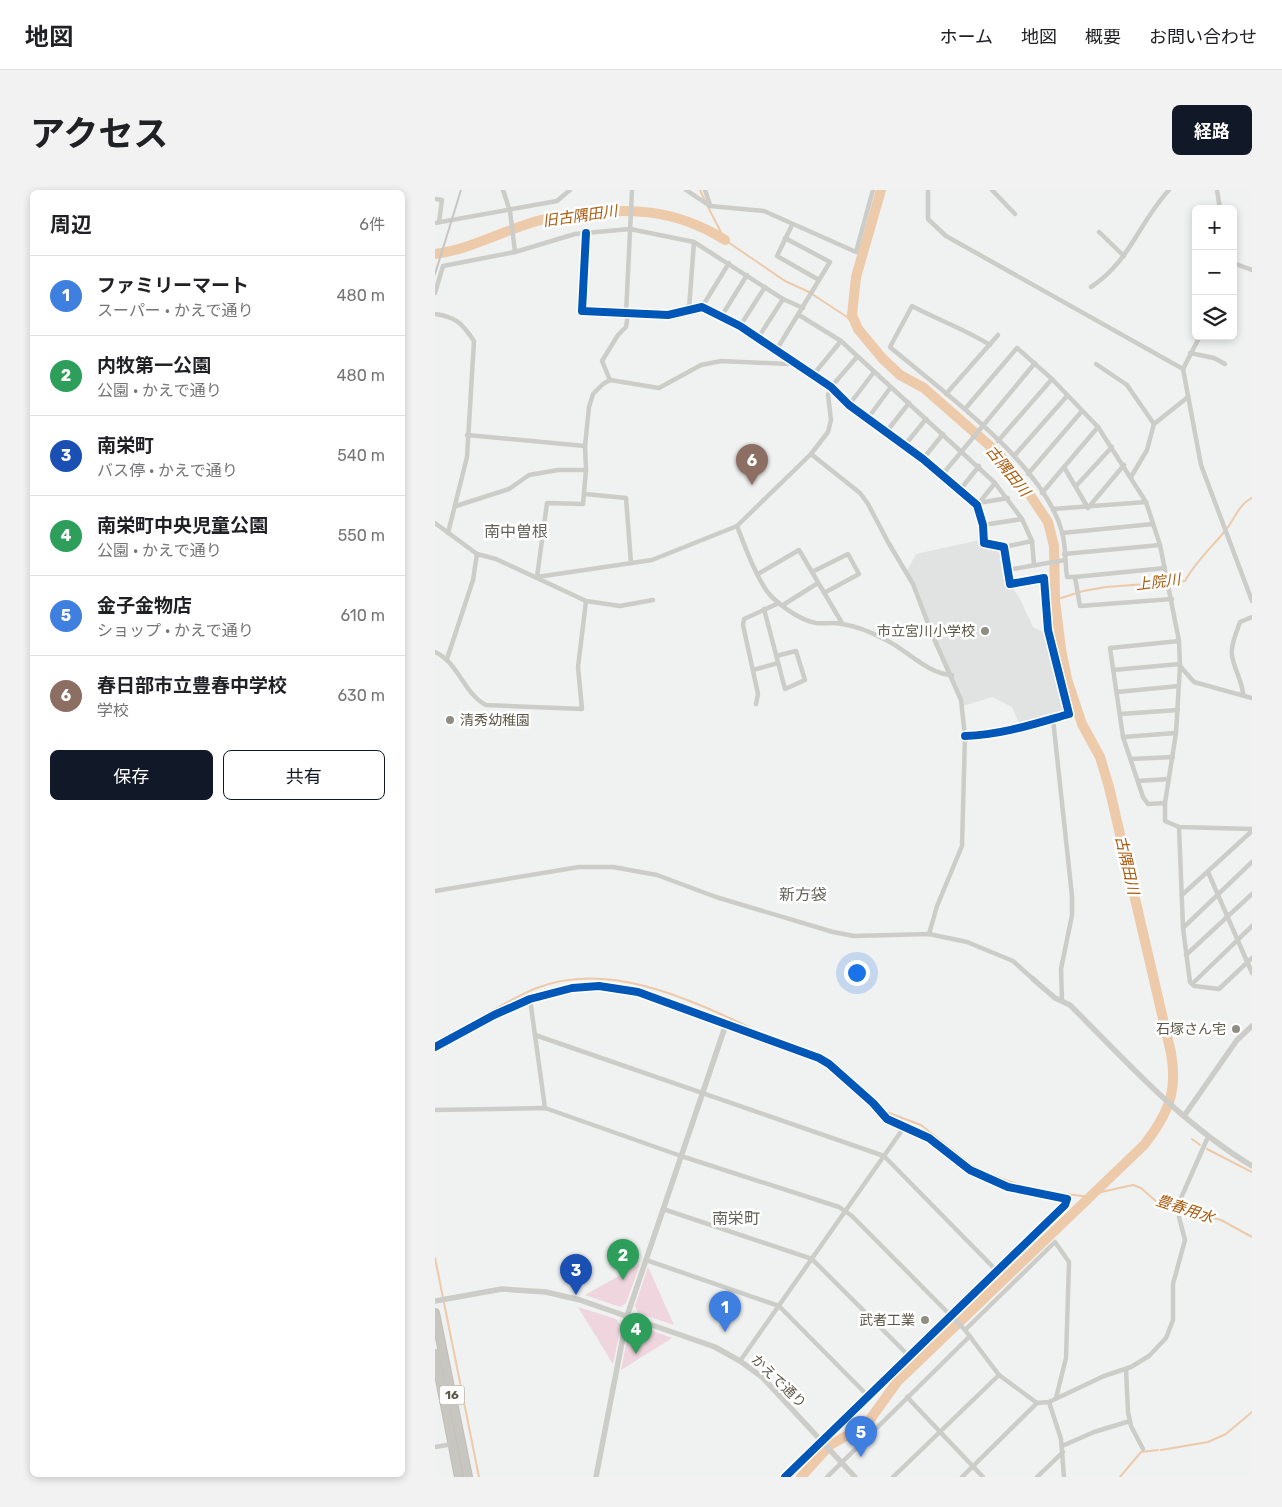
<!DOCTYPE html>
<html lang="ja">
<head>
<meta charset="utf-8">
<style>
  body { margin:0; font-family:Rubik,"Noto Sans JP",sans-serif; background:#f2f2f2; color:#202124 }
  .controls { position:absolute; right:15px; top:15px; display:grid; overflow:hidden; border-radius:8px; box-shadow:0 2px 8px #0003 }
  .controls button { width:45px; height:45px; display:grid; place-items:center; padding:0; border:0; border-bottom:1px solid #e0e0e0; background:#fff; color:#202124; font:25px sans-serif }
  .you { position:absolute; left:421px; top:782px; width:18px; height:18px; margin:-12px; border:4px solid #fff; border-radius:50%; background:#1a73e8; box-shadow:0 0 0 8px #1a73e833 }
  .badge { display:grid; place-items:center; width:32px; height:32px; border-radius:50%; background:#111827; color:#fff; font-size:16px; font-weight:700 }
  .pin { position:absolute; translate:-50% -41px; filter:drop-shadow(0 1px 2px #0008) }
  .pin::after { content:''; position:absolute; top:26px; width:18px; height:15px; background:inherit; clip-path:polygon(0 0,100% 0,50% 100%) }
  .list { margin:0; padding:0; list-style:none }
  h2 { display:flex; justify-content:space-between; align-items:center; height:65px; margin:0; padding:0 20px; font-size:21px }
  h2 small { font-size:16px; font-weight:400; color:#757577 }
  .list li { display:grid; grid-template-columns:32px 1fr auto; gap:15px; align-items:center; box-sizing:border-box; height:80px; padding:0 20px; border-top:1px solid #e0e0e0 }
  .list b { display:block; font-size:19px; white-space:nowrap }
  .list p { margin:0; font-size:16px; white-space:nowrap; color:#757577 }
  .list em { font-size:16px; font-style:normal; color:#757577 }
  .actions { display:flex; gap:10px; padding:15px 20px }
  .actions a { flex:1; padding:11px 0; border:1px solid #111827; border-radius:8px; text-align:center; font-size:18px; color:#111827 }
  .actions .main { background:#111827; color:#fff }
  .icon { flex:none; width:28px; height:28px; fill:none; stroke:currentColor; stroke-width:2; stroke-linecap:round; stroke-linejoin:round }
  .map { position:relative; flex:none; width:817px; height:1287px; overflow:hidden; border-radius:8px }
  header { display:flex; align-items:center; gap:30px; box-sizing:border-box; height:70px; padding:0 25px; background:#fff; border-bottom:1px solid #e0e0e0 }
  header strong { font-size:24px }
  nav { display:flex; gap:28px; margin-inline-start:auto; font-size:18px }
  .intro { display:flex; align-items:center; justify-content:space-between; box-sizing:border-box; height:120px; padding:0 30px }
  h1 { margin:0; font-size:35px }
  .button { padding:12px 22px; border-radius:8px; background:#111827; color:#fff; font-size:18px; font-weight:700 }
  main { display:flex; gap:30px; padding:0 30px }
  aside { flex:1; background:#fff; border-radius:8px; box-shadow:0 2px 8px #0003 }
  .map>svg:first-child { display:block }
  .education { fill:#e1e2e2 }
  .green { fill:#efd5de }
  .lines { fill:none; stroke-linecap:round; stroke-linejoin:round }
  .stream { stroke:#edcaaa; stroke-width:2 }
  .river { stroke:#edcaaa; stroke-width:10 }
  .trunk-casing { stroke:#c0beb6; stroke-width:10 }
  .minor { stroke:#ccccc8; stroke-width:4.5 }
  .tertiary { stroke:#ccccc8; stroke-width:5.5 }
  .trunk { stroke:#c8c6c0; stroke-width:8 }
  .rail { stroke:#c7c6c4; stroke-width:2 }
  .cycleway-casing { stroke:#fff; stroke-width:11 }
  .cycleway { stroke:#0057b8; stroke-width:8 }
  .poi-dot { fill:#908d82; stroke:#fff; stroke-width:2 }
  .labels { text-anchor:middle; stroke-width:5; stroke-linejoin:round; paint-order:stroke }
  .shield { fill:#fff; stroke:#8e897e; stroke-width:1 }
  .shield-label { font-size:12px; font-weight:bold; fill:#5d5747 }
  .poi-label { font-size:14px; fill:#5d5747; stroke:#fff; text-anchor:end }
  .street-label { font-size:14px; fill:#5d5747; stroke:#fff }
  .water-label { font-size:15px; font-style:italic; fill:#aa590d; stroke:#fff }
  .quarter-label { font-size:16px; fill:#64635c; stroke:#fff }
</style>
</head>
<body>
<header>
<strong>地図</strong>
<nav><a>ホーム</a><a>地図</a><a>概要</a><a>お問い合わせ</a></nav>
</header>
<div class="intro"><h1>アクセス</h1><a class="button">経路</a></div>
<main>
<aside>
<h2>周辺<small>6件</small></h2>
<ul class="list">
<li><span class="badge" style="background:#3f7fe0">1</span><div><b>ファミリーマート</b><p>スーパー · かえで通り</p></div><em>480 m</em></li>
<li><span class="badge" style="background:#2e9e5b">2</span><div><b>内牧第一公園</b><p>公園 · かえで通り</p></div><em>480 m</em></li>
<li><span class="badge" style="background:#1a4fb4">3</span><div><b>南栄町</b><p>バス停 · かえで通り</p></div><em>540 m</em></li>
<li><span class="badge" style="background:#2e9e5b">4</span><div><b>南栄町中央児童公園</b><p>公園 · かえで通り</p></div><em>550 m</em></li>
<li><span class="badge" style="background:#3f7fe0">5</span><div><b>金子金物店</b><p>ショップ · かえで通り</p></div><em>610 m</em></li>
<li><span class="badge" style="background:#8d6e63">6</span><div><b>春日部市立豊春中学校</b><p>学校</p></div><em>630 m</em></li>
</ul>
<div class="actions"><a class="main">保存</a><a>共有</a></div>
</aside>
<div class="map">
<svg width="817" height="1287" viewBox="0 0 817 1287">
  <rect width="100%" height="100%" fill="#f0f1f1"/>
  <polygon class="education" points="549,349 549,353 569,357 575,394 584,407 598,437 614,445 634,524 586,538 577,517 557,507 528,516 472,381 481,364"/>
  <g class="green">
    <polygon points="205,1074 191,1113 185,1117 150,1105"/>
    <polygon points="213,1077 239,1135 203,1123 200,1116"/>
    <polygon points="143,1117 181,1129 186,1136 178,1174"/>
    <polygon points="201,1135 237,1148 186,1180 194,1140"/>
  </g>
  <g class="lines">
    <g class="stream">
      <polyline points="265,0 270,11"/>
      <polyline points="273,17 290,50 350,91 374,102 412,127 423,139"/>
      <path d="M620,410L648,401L671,397L750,391C761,371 776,358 790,341C800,329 803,315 817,308"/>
      <path d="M0,854C34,836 64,814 99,799C182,765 276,821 351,854"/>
      <polyline points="446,920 486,935 536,975 553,984 600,1000 655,1007 666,1002 698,995 706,998 723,1013 786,1030 817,1047"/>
      <polyline points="757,949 765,955"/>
      <polyline points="772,959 817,982"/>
      <polyline points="0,1068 44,1287"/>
      <polyline points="726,1260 773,1252 791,1244 817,1222"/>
      <polyline points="685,1287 706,1262 723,1260"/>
    </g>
    <g class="river">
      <path d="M0,64C36,59 67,41 102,31C113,28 125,28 136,26C192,16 241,19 290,50"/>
      <path d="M366,1287L395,1255L431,1235L462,1192L709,955C733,924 743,902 736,863L674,597L665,567L647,534L632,489L626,459L620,410L619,356L613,332L583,287L563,263L489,198L465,185L447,168L423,139L417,125L421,87L446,0"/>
    </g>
    <defs>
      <g id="trunk">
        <polyline points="0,1123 33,1287"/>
        <polyline points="0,1164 24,1287"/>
      </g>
    </defs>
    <use href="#trunk" class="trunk-casing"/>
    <g class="minor">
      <polyline points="68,0 75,21 80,62"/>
      <polyline points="251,0 275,16 329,21 421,62 438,0"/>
      <polyline points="270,0 275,15"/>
      <polyline points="493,0 493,29 511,46 748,179"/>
      <polyline points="557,0 580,24"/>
      <polyline points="782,0 785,19"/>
      <polyline points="0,9 7,10 4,32"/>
      <polyline points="0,33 122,11 135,0"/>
      <polyline points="357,35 342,66 384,90"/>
      <polyline points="664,42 689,66"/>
      <path d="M151,43L147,121L233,125L267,117L305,136L396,197L414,215L488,269L542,315L548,335L549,353L569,357L575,394L609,388L613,440L634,524C599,534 566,545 530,546"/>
      <polyline points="798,73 817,80"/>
      <path d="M656,97C695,72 704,32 734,0"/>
      <polyline points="0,103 8,76 80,62 140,44 195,39 259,52 348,109 368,118"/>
      <polyline points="267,117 294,73"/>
      <polyline points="254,119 259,52"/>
      <path d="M0,124C21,127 27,133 39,151L32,267L13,343"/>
      <polyline points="191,124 197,0"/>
      <polyline points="364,125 406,151 560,293 587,329 597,351"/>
      <polyline points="286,127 312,85"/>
      <polyline points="305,136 330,97"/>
      <polyline points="765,146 748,179 766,275 817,411"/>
      <polyline points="323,148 348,109"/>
      <path d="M555,155C530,139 503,130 477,116L455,157C507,201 609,274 627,342C631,356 630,373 632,387H640L645,416L737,409"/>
      <polyline points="342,159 395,72 350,48"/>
      <polyline points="755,163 779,168 790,174"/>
      <polyline points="661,174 692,195 719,234"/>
      <polyline points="378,185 406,151"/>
      <polyline points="175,190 167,171 183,145 191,137 193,124"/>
      <polyline points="511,204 563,145"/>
      <polyline points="414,215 439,182"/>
      <polyline points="530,219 582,158 617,189 663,237 711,312 725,355 744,451 745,476 741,543 730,613 730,631 744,637 817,639"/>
      <polyline points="433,228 456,197"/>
      <polyline points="452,241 474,213"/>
      <polyline points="32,245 150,256"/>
      <polyline points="563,251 617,189"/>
      <polyline points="470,255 491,229"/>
      <polyline points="376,264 425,303 433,314 453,352 478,394 497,444 526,510 530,546 527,656 502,716 494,744"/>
      <polyline points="579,266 632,206"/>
      <polyline points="488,269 508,244"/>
      <polyline points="629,277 653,318 689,275"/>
      <polyline points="593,284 647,221"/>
      <polyline points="507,285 600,173"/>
      <polyline points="696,287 712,260 719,234 753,207"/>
      <polyline points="641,296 677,257"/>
      <polyline points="525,300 544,276"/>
      <polyline points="607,303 663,237"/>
      <polyline points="150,304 191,308 196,373"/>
      <polyline points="543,313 573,308"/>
      <polyline points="544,313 560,293"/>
      <polyline points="21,316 74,299 94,285 123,280 151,280"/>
      <polyline points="618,319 711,312"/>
      <polyline points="0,333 42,364 61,369 151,411 185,416 218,410"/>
      <polyline points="548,335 587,329"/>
      <path d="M302,336C309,354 324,396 338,408C349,418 366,430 381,433C390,434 399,432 407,434C421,436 438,443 451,450C472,460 494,485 517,485"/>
      <polyline points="627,343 718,334"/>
      <polyline points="569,357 597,351 599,375"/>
      <polyline points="629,364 725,355"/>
      <polyline points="572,380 630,370"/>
      <polyline points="377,382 413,364 424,384 389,403"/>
      <polyline points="323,384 364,360 407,433"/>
      <polyline points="102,387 112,313 148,314 151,280 150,256 154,217 158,204 168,194 175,190 224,198 266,175 286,171 353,174 359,171"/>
      <polyline points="102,387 217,370 302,336 376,264 393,242 396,230 393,205 396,197 422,167"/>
      <polyline points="640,387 730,378"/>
      <polyline points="348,415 383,393"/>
      <polyline points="329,419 350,499 370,490 361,461 341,466"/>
      <path d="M0,462C23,472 29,504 51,515L147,519L143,477L151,411"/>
      <polyline points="12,469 38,390 42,364"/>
      <polyline points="745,476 759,492 817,508"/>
      <polyline points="318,480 343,473"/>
      <polyline points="678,480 745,474"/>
      <polyline points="682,502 744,496"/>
      <path d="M808,504C807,491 801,483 798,470C794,458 801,444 805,432L817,427"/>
      <polyline points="321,514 323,504 308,435 309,429 344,413"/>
      <polyline points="685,524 743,520"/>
      <polyline points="618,529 637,706 637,725 626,779 627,811"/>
      <polyline points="688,547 741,543"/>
      <polyline points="696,569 738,567"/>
      <polyline points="703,591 734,589"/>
      <polyline points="730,613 713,614 708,607 688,547 675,458 744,451"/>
      <polyline points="744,637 748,738 755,792 759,796 784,799 817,768"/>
      <polyline points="773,682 817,783"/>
      <polyline points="0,701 144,677 178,677 222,685 281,707 398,742 419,746 494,744 532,752 578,771 598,789"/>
      <polyline points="747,705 817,641"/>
      <polyline points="748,738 817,672"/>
      <polyline points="751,765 817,704"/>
      <polyline points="757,794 817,736"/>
      <polyline points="95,809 110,918"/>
      <polyline points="100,845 449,966 562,1081"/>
      <polyline points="0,857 59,825 95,809 137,798 164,796 203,802 384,868 394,874 438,913 452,929 494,948 535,980 573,997 632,1009 630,1015 350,1287"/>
      <polyline points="0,920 110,918 246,966 404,1017 417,1026 530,1140 564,1185 602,1213"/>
      <polyline points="228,1019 377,1069 474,1166"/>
      <polyline points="211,1070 344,1116 433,1206"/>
      <polyline points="530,1140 620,1052 634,1072 631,1168 621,1208"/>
      <polyline points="305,1171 470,936"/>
      <polyline points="691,1179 693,1222 696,1236 708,1259"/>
      <polyline points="472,1207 548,1287"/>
      <polyline points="614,1212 626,1249 629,1287"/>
      <polyline points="627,1256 659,1242 695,1231"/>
      <polyline points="0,1257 18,1254"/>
      <polyline points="392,1287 535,1146"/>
      <polyline points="458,1287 564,1185"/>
      <polyline points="527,1287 602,1213 614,1212 669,1186 696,1177 714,1166 731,1148 738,1130 738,1094 750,1050 744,1027 746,1008 773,947"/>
      <polyline points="602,1287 628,1262"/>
    </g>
    <g class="tertiary">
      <path d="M598,789L620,808L635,815C692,872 747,934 817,976"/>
      <polyline points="749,926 802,850 817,836"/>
      <polyline points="0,1111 67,1099 111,1102 145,1110 280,1157 305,1171 327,1187 420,1287"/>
      <polyline points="161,1287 192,1126 291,834"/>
    </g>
    <use href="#trunk" class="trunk"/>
    <polyline class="rail" points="0,84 26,0"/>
    <defs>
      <g id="cycleway">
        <path d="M151,43L147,121L233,125L267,117L305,136L396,197L414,215L488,269L542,315L548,335L549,353L569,357L575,394L609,388L613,440L634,524C599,534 566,545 530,546"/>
        <polyline points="0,857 59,825 95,809 137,798 164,796 203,802 384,868 394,874 438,913 452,929 494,948 535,980 573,997 632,1009 630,1015 350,1287"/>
      </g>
    </defs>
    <use href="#cycleway" class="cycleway-casing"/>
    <use href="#cycleway" class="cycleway"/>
  </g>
  <g class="poi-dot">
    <circle cx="550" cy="441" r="5"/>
    <circle cx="15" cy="530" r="5"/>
    <circle cx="801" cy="839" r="5"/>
    <circle cx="490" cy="1130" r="5"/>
  </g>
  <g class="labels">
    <rect class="shield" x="4.5" y="1195.5" width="25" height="19" rx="4"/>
    <g class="shield-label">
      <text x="17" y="1209">16</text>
    </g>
    <g class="poi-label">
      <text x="540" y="446">市立宮川小学校</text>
      <text x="25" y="535" text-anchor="start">清秀幼稚園</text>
      <text x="791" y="844">石塚さん宅</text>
      <text x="480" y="1135">武者工業</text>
    </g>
    <g class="street-label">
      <text transform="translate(344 1191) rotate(44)" y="5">かえで通り</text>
    </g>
    <g class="water-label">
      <text transform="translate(145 26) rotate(-8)" y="5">旧古隅田川</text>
      <text transform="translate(573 281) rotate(51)" y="5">古隅田川</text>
      <text transform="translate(723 392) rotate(-7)" y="5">上院川</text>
      <text transform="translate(692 675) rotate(77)" y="5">古隅田川</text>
      <text transform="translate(750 1019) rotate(18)" y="5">豊春用水</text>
    </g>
    <g class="quarter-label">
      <text x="81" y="347">南中曽根</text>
      <text x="368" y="710">新方袋</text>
      <text x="301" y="1034">南栄町</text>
    </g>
  </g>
</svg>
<div class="controls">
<button>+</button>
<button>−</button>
<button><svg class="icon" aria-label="layers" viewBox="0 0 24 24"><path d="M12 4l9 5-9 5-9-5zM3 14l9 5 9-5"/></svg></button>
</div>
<div class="you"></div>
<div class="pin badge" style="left:290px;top:1142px;background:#3f7fe0">1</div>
<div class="pin badge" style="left:188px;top:1090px;background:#2e9e5b">2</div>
<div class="pin badge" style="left:141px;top:1105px;background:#1a4fb4">3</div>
<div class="pin badge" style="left:201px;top:1164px;background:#2e9e5b">4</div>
<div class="pin badge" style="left:426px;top:1267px;background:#3f7fe0">5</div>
<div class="pin badge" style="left:317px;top:295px;background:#8d6e63">6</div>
</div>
</main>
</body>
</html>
